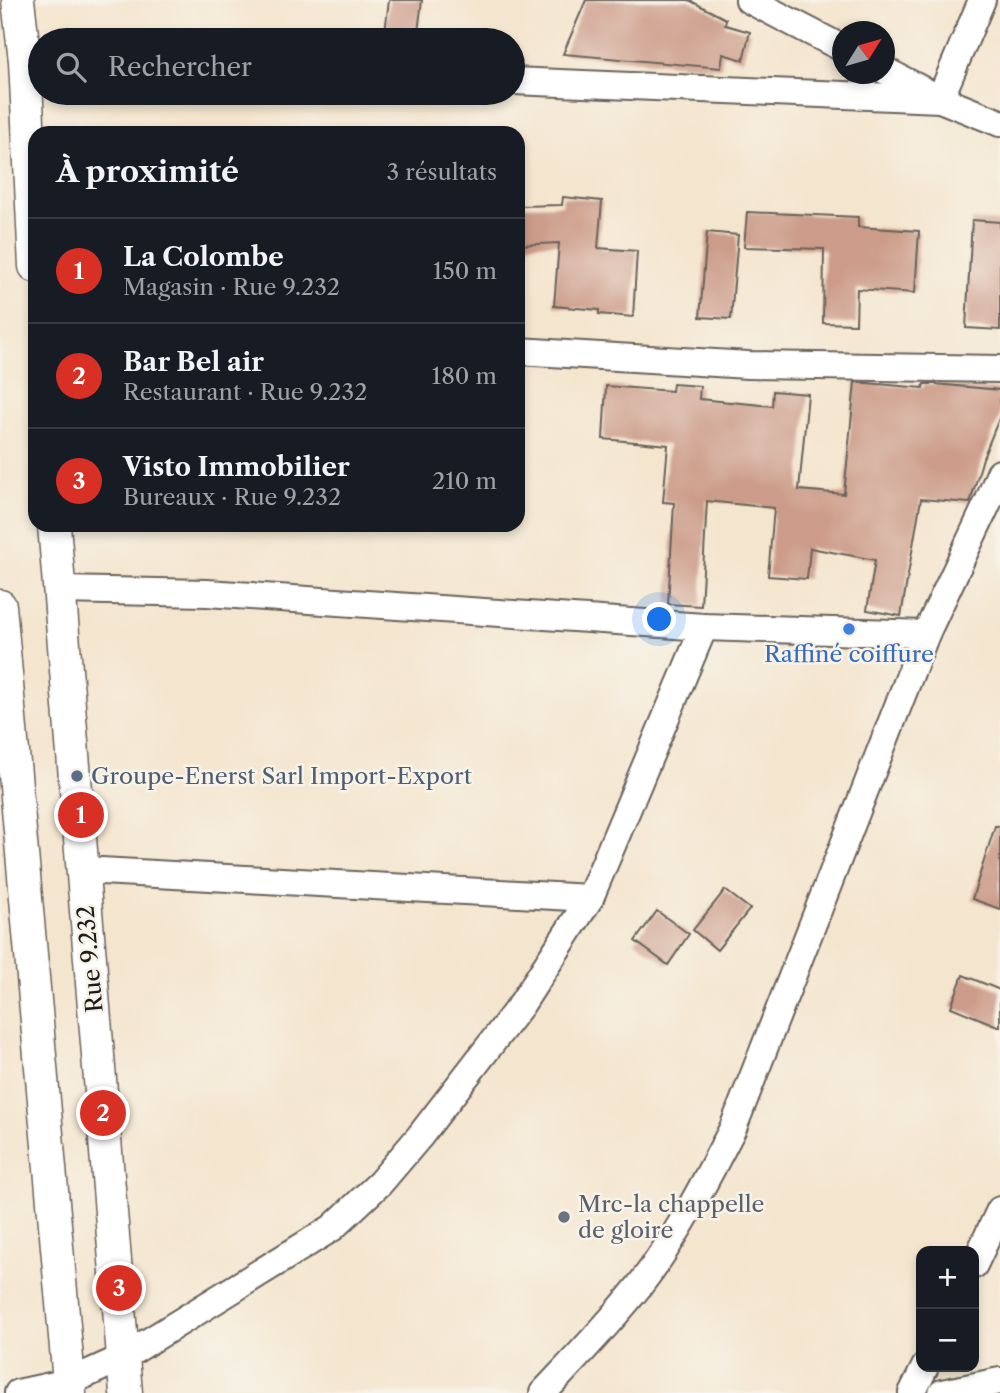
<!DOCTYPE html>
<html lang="fr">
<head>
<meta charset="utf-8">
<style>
  body { margin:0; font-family:"Libre Caslon Text",serif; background:#20242c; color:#f1f3f6 }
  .controls { position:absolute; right:21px; bottom:21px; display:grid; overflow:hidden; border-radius:14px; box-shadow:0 4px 10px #0003 }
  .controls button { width:63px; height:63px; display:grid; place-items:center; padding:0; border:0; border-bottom:2px solid #363941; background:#171b24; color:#f1f3f6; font:35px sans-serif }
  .compass { position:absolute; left:832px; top:21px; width:63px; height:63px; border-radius:50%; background:#171b24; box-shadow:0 4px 10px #0003; rotate:53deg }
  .you { position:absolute; left:660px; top:620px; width:24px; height:24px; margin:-18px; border:5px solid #fff; border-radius:50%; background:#1a73e8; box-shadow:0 0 0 10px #1a73e833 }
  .badge { display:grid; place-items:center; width:46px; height:46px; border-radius:50%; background:#d93025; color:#fff; font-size:23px; font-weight:700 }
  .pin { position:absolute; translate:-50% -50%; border:4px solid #fff; box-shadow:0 2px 7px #0006 }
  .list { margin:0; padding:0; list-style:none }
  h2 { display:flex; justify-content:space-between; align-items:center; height:91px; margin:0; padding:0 28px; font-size:30px }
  h2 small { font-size:23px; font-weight:400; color:#9ea1a6 }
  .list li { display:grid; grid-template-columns:46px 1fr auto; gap:21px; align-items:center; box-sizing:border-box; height:105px; padding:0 28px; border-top:2px solid #363941 }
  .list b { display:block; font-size:26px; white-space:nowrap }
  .list p { margin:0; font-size:23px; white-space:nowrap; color:#9ea1a6 }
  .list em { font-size:23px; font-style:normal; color:#9ea1a6 }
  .icon { flex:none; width:38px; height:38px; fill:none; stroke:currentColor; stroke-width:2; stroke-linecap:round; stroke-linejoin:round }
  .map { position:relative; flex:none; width:1000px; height:1393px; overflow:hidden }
  .search { position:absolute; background:#171b24; box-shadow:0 4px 10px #0003; left:28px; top:28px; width:497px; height:77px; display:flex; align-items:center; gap:18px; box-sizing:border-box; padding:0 24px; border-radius:38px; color:#9ea1a6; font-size:26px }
  .panel { position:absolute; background:#171b24; box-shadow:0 4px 10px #0003; left:28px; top:126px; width:497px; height:406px; border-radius:21px }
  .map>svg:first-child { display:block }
  .building { fill:#cc9b89 }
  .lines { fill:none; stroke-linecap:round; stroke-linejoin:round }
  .minor-casing { stroke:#68625a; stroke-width:30 }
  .tertiary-casing { stroke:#68625a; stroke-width:35 }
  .minor { stroke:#fff; stroke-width:26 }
  .tertiary { stroke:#fff; stroke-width:32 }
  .shop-dot { fill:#3f7fe0; stroke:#f7f3e8; stroke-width:2.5 }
  .service-dot { fill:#5c6f8a; stroke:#f7f3e8; stroke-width:2.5 }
  .worship-dot { fill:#6b7280; stroke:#f7f3e8; stroke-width:2.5 }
  .labels { text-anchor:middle; stroke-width:5; stroke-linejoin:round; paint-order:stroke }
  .shop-label { font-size:23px; fill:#366cbe; stroke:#f7f3e8 }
  .service-label { font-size:23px; fill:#4e5e75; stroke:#f7f3e8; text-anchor:start }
  .street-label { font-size:23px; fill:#1c1c1c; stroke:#f7f3e8 }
  .worship-label { font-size:23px; fill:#5b616d; stroke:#f7f3e8; text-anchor:start }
</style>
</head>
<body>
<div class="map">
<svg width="1000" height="1393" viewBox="0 0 1000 1393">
  <rect width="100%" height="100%" fill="#f7f3e8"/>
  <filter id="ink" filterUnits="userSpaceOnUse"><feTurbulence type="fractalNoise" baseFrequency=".0143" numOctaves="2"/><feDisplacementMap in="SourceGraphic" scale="14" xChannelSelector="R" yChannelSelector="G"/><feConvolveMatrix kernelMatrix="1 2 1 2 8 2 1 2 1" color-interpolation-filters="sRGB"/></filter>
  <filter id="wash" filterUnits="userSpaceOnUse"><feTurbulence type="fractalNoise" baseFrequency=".00686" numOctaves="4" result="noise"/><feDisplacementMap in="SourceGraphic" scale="28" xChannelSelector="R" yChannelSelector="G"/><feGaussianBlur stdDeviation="1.57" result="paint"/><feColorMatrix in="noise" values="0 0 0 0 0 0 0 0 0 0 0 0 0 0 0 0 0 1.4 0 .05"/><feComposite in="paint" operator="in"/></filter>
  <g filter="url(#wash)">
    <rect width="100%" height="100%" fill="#f4e5ce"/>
    <g id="blocks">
      <g class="building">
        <polygon points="389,0 422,0 417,40 384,40"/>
        <polygon points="586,0 689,0 726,19 725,25 750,32 743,60 723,54 721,68 563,54"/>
        <polygon points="563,197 602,201 598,248 637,251 633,317 599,314 599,310 554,306 559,243 518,245 518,206 562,205"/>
        <polygon points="747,212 858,217 858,227 919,231 915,293 857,289 856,324 823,323 824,249 744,247"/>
        <polygon points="972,220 1000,222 1000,330 966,328"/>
        <polygon points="707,232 738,235 731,319 700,317"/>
        <polygon points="855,382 923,388 924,384 935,384 1000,390 1000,416 983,458 970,503 921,499 901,616 867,610 875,560 810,548 807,579 768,576 774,508 707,501 701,606 668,604 674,503 663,502 668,445 603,439 606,386 672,391 673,384 700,386 699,399 772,406 773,391 808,394 799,490 844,494"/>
        <polygon points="995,826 1000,826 1000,909 972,899"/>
        <polygon points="725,890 750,909 717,950 693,930"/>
        <polygon points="657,911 689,934 668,965 635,941"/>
        <polygon points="963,975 1000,990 1000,1027 951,1007"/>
      </g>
    </g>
  </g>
  <g filter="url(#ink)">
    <use href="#blocks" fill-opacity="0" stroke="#68625a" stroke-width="2"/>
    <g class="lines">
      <defs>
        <g id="minor">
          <polyline points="749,0 842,48"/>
          <polyline points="884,70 940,99 1000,123"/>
          <polyline points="513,81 940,99 982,0"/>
          <polyline points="518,351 748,365 1000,369"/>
          <polyline points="59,590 207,593 704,627 926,634"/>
          <polyline points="83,870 590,898"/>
          <polyline points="974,1265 1000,1210"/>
          <polyline points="18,1393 69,1382 122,1358 332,1228 380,1183 420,1136 521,1005 590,898 704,627"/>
          <path d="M543,1393C576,1358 610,1323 640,1285C677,1237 705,1182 733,1128L926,634L989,500L1000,473"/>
          <polyline points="912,1393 925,1367"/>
          <polyline points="942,1393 1000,1381"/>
        </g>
        <g id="tertiary">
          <polyline points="18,0 25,61 35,266"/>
          <polyline points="54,525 126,1393"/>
          <polyline points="0,606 70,1393"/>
        </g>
      </defs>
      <use href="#minor" class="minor-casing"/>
      <use href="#tertiary" class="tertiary-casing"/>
      <use href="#minor" class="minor"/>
      <use href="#tertiary" class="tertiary"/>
    </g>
  </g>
  <circle class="shop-dot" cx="849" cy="629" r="7"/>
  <circle class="service-dot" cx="77" cy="776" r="7"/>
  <circle class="worship-dot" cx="564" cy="1217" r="7"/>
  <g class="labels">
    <g class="shop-label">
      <text x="849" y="662">Raffiné coiffure</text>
    </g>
    <g class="service-label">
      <text x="91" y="784">Groupe-Enerst Sarl Import-Export</text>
    </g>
    <g class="street-label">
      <text transform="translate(90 959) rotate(-95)" y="8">Rue 9.232</text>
    </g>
    <g class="worship-label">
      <text x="578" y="1212">Mrc-la chappelle<tspan x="578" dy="26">de gloire</tspan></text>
    </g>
  </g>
</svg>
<div class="controls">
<button>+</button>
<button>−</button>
</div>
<svg class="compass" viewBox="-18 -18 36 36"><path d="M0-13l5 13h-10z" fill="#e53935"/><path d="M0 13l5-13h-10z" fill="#9ea1a6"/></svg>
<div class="you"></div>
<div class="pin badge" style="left:81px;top:815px">1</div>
<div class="pin badge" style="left:103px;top:1113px">2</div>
<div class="pin badge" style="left:119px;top:1288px">3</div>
<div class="search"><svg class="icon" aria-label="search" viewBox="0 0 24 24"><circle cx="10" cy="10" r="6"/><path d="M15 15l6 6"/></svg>Rechercher</div>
<section class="panel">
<h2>À proximité<small>3 résultats</small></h2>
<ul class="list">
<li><span class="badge">1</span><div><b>La Colombe</b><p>Magasin · Rue 9.232</p></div><em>150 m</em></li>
<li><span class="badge">2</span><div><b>Bar Bel air</b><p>Restaurant · Rue 9.232</p></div><em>180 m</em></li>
<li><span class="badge">3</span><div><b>Visto Immobilier</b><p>Bureaux · Rue 9.232</p></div><em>210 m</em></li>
</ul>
</section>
</div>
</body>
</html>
